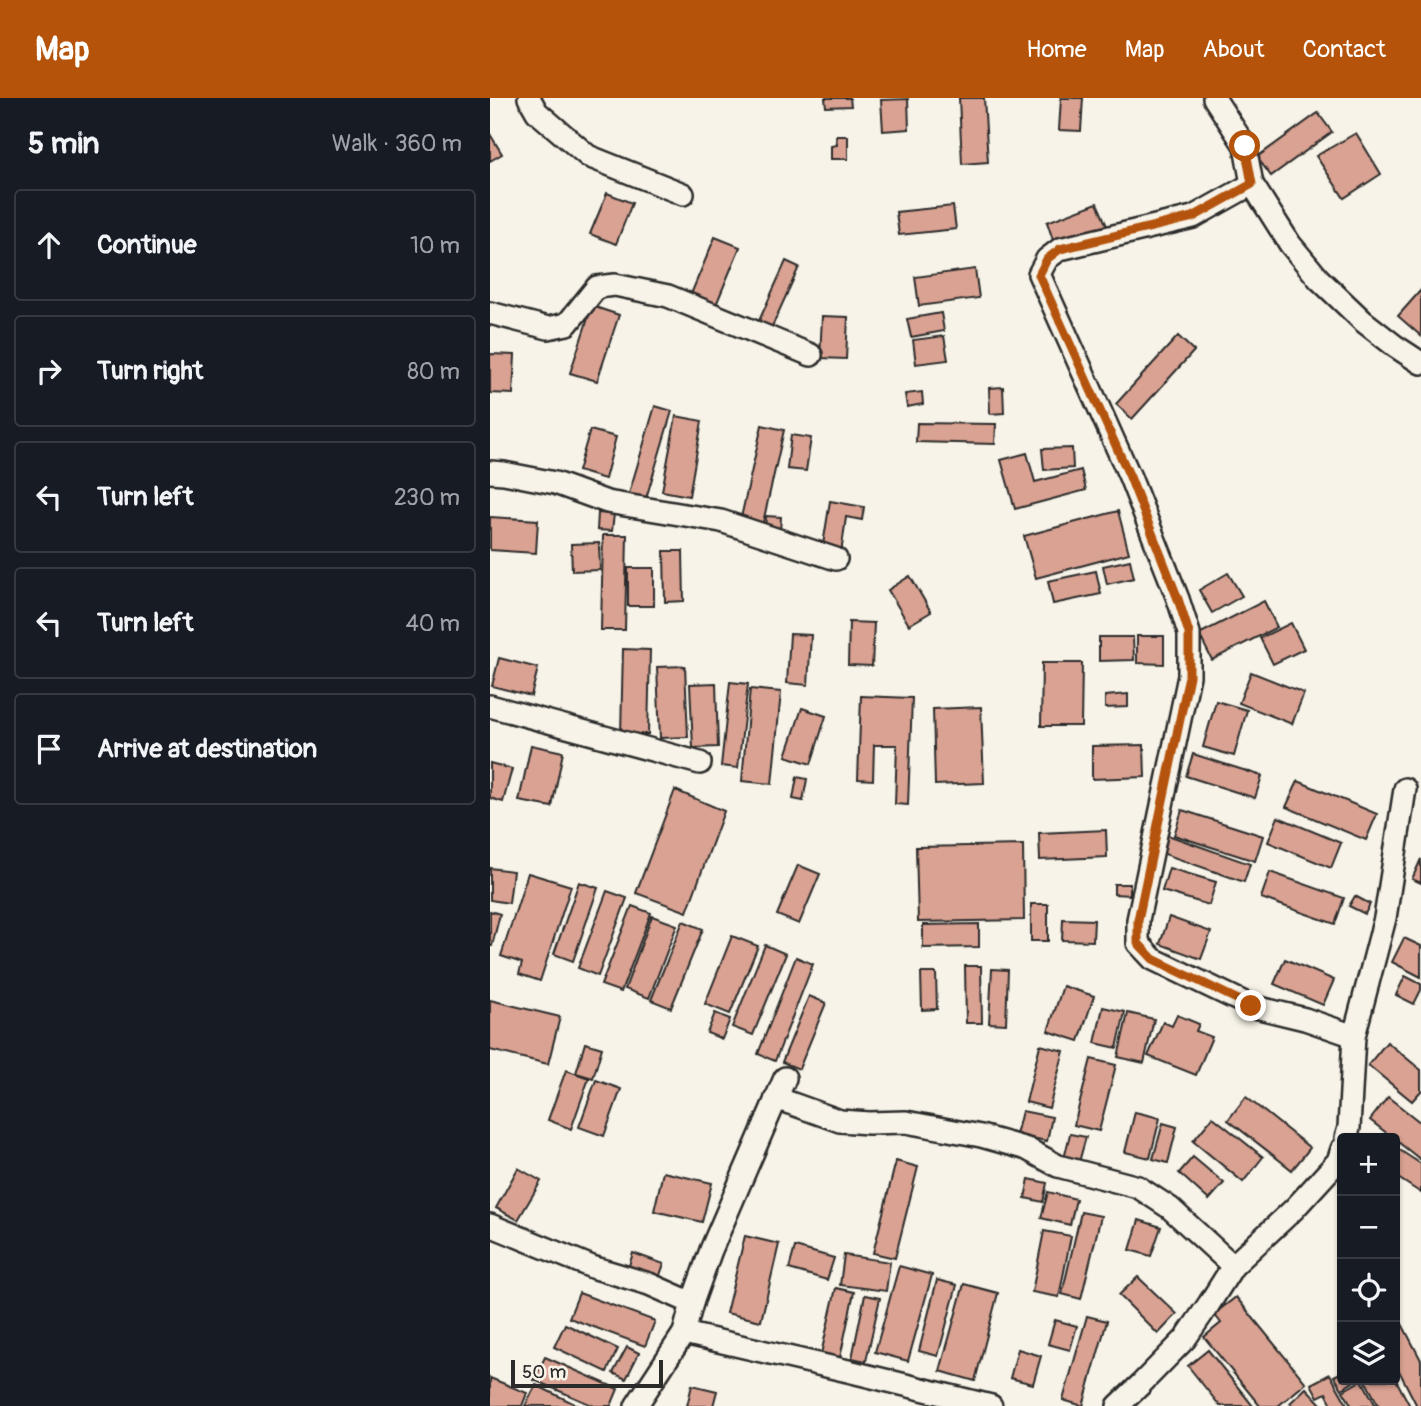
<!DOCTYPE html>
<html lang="en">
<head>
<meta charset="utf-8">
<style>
  body { margin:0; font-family:Pangolin,sans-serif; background:#20242c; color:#f1f3f6 }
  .controls { position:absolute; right:21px; bottom:21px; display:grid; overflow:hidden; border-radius:7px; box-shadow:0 2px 5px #0004 }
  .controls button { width:63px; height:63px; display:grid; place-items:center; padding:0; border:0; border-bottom:2px solid #363941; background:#171b24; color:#f1f3f6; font:35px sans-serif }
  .scale { position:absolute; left:21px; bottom:18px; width:152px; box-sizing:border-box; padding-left:7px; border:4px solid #2b2b2b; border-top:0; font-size:19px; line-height:24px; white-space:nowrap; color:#2b2b2b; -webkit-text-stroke:5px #f7f3e8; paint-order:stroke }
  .stop { position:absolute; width:21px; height:21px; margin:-16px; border:5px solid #b45309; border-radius:50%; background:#fff }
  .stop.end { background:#b45309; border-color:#fff; box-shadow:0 2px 7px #0008 }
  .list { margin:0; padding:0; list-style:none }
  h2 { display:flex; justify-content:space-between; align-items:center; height:91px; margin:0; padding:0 28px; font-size:30px }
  h2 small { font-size:23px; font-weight:400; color:#9ea1a6 }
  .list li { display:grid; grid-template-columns:46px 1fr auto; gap:21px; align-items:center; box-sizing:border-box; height:112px; margin:0 14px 14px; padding:0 14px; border:2px solid #363941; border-radius:7px }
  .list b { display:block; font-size:26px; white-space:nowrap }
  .list em { font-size:23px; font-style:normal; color:#9ea1a6 }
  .icon { flex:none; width:38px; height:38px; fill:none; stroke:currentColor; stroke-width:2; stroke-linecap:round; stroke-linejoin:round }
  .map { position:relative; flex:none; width:931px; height:1308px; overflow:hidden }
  header { display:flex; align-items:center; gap:42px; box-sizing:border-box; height:98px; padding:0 35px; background:#b45309; color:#fff }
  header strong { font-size:33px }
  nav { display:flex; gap:38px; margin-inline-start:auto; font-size:24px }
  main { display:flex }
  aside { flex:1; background:#171b24 }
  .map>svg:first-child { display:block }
  .building { fill:#daa292; stroke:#2b2b2b; stroke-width:2 }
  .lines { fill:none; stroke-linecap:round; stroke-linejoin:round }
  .minor-casing { stroke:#2b2b2b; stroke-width:26 }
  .minor { stroke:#f7f3e8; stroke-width:21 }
  .route { stroke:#b45309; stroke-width:9 }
</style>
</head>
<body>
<header>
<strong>Map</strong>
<nav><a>Home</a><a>Map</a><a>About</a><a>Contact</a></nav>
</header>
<main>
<aside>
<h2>5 min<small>Walk · 360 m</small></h2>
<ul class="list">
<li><svg class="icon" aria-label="ahead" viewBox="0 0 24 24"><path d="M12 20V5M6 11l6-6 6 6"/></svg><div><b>Continue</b></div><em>10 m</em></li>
<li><svg class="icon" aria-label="right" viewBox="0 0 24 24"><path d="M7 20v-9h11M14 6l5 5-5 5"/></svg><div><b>Turn right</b></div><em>80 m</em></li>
<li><svg class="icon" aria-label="left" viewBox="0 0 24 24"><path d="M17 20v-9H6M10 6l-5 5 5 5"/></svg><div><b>Turn left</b></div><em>230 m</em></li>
<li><svg class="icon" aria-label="left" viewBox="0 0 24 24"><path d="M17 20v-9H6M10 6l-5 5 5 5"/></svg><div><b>Turn left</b></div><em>40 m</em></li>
<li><svg class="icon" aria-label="arrive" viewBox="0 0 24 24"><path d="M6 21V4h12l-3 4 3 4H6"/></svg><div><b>Arrive at destination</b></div></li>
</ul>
</aside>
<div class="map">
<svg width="931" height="1308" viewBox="0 0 931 1308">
  <rect width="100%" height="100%" fill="#f7f3e8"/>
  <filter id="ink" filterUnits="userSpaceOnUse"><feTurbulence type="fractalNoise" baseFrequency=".0143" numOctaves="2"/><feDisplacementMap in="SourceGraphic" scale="14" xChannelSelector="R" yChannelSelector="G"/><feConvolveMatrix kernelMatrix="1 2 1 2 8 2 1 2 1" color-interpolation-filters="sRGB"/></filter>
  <g filter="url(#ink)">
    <g class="building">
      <polygon points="335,0 360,0 361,8 336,9"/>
      <polygon points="469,0 494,0 498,64 472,66"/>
      <polygon points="571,0 593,0 591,33 569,32"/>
      <polygon points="418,1 419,31 393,33 391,2"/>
      <polygon points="828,15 842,34 781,78 767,59"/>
      <polygon points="866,35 891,76 854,100 826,58"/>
      <polygon points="0,36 12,56 0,63"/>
      <polygon points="346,38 358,38 358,61 341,61 341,48 347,47"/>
      <polygon points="117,95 142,105 126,146 100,136"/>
      <polygon points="607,105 617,128 564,145 557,124"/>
      <polygon points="463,108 466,131 409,137 406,114"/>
      <polygon points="225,139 250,149 226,207 201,196"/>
      <polygon points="296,163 309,169 281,231 268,225"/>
      <polygon points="485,171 489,200 429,208 425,179"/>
      <polygon points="931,192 931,238 908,218"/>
      <polygon points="102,208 129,217 107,283 80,275"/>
      <polygon points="451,215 454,233 421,239 417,221"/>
      <polygon points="332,218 358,219 356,261 330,260"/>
      <polygon points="454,238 458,262 426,266 423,242"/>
      <polygon points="688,238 704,253 642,321 626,306"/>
      <polygon points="0,256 25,257 23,296 0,295"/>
      <polygon points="513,289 514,315 500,316 499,290"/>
      <polygon points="432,294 433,306 417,309 415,296"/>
      <polygon points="165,308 182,313 155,404 138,399"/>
      <polygon points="186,318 212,323 199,398 172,393"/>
      <polygon points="427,325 506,326 505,346 426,344"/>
      <polygon points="272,327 294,332 272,429 250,424"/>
      <polygon points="100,332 126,339 115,381 88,373"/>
      <polygon points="301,337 321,340 316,373 297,371"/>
      <polygon points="582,350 583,370 554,372 552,351"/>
      <polygon points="537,355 545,384 591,372 596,392 525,411 511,362"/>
      <polygon points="340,403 374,409 372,422 356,419 351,456 332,453"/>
      <polygon points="628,413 639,455 546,480 534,438"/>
      <polygon points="108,415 124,416 122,433 107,432"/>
      <polygon points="276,418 291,419 290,433 275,432"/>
      <polygon points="0,419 48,422 46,455 0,452"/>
      <polygon points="113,437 137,437 135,532 111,532"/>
      <polygon points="109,445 110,472 82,473 81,446"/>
      <polygon points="174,453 193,453 194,503 175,504"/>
      <polygon points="640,462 644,480 617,486 613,468"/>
      <rect x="138" y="470" width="26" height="38"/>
      <polygon points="606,473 611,496 563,506 558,483"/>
      <polygon points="738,475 752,498 722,515 709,492"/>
      <polygon points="420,478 441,514 419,527 398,492"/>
      <polygon points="774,503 787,529 722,562 709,536"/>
      <polygon points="359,524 384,525 382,568 358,567"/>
      <polygon points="801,525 814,551 783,566 770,540"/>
      <polygon points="300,536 321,537 318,587 297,585"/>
      <polygon points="647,538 674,538 674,566 647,565"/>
      <polygon points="609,539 643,539 644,562 609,563"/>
      <polygon points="133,551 160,552 158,636 131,636"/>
      <polygon points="9,560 48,570 41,598 2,588"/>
      <polygon points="552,565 592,565 591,628 551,628"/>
      <polygon points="195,568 198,639 170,640 167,569"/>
      <polygon points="761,574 814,595 802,626 749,605"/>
      <polygon points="240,584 258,586 248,670 231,668"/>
      <polygon points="226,585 228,649 203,650 200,586"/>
      <polygon points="260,591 291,594 282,686 252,683"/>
      <polygon points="638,596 638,609 615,610 615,598"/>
      <polygon points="371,598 422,600 418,707 405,706 407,647 384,647 383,682 368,681"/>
      <polygon points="726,603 757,612 744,658 713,649"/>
      <polygon points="491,609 494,685 445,687 443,611"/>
      <polygon points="312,610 336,618 321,666 296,658"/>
      <polygon points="41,647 73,654 62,709 29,703"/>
      <polygon points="654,647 655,679 602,681 602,648"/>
      <polygon points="703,656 772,678 765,700 696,678"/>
      <polygon points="0,665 22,671 13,704 0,700"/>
      <polygon points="307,679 317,681 313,703 303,701"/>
      <polygon points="808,683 887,716 876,742 796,709"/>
      <polygon points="185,692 234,713 197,814 146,795"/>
      <polygon points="692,712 773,738 765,763 684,737"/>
      <polygon points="788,719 851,745 841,770 778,744"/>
      <polygon points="616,732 617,759 550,762 549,735"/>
      <polygon points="672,735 760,766 754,784 666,753"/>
      <polygon points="533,747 534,822 428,824 426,749"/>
      <polygon points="931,761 931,785 922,781"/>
      <polygon points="308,767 330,776 309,826 287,817"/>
      <polygon points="0,770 23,773 19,805 0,802"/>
      <polygon points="679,770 726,784 719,807 672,793"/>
      <polygon points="780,774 854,800 845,826 771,800"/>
      <polygon points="38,775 81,788 50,883 29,876 32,865 11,858"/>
      <polygon points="89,784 108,790 83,863 64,856"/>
      <polygon points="624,786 640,786 640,797 624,796"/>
      <polygon points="117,793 137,800 108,878 88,870"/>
      <polygon points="865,798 880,806 875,816 859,808"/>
      <rect x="541" y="806" width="17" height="37"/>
      <polygon points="142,808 161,815 131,894 111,887"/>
      <polygon points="0,813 10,816 2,848 0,848"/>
      <polygon points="162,818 187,827 159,900 135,891"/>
      <polygon points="679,819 721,834 711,861 670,846"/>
      <polygon points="573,821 604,822 603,843 572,842"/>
      <polygon points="193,823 213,831 181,910 161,902"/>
      <polygon points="489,826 489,849 433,850 433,827"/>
      <polygon points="242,838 268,848 240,916 215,906"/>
      <polygon points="914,840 931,848 931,879 902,864"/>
      <polygon points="275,847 296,856 263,937 242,929"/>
      <polygon points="306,859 323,866 285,963 268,956"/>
      <polygon points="795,861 844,882 833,907 784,886"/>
      <polygon points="475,868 491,868 492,925 476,925"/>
      <polygon points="502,871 518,872 516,926 499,925"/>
      <polygon points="431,875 446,875 447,911 432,912"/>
      <polygon points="915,878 931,886 931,892 924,906 906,897"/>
      <polygon points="573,888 604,898 589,943 558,933"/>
      <polygon points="319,898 336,905 309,971 292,964"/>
      <polygon points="0,902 70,919 58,966 0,952"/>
      <polygon points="613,909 635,914 627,950 605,945"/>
      <polygon points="225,915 240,921 232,941 217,935"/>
      <polygon points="638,915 664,921 654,965 628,959"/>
      <polygon points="687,917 709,926 706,933 722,939 706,977 658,958 673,924 682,928"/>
      <polygon points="897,944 931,972 931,993 922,1003 878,967"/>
      <polygon points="95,945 112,950 103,980 86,975"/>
      <polygon points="550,947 574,953 559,1010 536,1004"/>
      <polygon points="601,961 626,967 609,1033 584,1027"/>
      <polygon points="76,972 99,980 81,1031 58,1022"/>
      <polygon points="106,982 131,991 114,1038 89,1029"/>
      <polygon points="756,999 820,1050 802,1072 738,1022"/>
      <polygon points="898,999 931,1025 931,1062 880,1022"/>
      <polygon points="532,1013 562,1019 557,1043 526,1037"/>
      <polygon points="645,1014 670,1020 660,1060 635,1054"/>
      <polygon points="723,1019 773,1059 753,1084 703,1043"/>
      <polygon points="673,1025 687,1029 678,1065 663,1061"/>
      <polygon points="580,1036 596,1039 589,1064 574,1061"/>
      <polygon points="905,1049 931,1066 931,1095 905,1078"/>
      <polygon points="703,1059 734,1085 719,1102 689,1075"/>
      <polygon points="406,1063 428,1069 405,1160 383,1155"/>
      <polygon points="28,1070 51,1083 28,1122 6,1110"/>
      <polygon points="173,1074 222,1085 212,1124 164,1113"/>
      <polygon points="539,1081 557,1085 553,1104 535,1100"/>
      <polygon points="558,1094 586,1101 580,1127 551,1120"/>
      <polygon points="591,1114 611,1118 591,1201 572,1196"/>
      <polygon points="649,1122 671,1129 661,1158 640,1152"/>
      <polygon points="554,1133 581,1138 569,1199 542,1194"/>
      <polygon points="255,1138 289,1146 271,1223 236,1215"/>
      <polygon points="305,1149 344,1160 337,1182 299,1171"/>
      <polygon points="143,1155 174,1166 167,1185 137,1174"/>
      <polygon points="354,1157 400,1164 396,1193 350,1187"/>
      <polygon points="409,1168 442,1177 418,1263 385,1254"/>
      <polygon points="648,1179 687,1216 668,1236 629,1197"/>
      <polygon points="447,1182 467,1187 448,1258 429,1253"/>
      <polygon points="474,1186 508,1195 485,1283 450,1273"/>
      <polygon points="346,1190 364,1194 350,1260 331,1256"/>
      <polygon points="89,1195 165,1223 155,1248 79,1220"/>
      <polygon points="375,1197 390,1200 376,1263 362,1260"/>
      <polygon points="746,1199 816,1285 788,1308 770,1308 714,1239 731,1225 724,1216"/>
      <polygon points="597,1218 617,1223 593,1308 573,1302"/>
      <polygon points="565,1222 587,1228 580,1252 558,1246"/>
      <polygon points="75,1226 128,1251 117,1274 64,1249"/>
      <polygon points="912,1226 931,1262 931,1308 927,1308 905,1265 905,1230"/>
      <polygon points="137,1249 149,1255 136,1281 123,1275"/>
      <polygon points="528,1251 551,1258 543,1286 520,1280"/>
      <polygon points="718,1252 763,1308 730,1308 698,1268"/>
      <polygon points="55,1259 128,1291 121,1308 104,1308 44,1282"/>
      <polygon points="852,1274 852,1282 866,1282 852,1291 844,1278"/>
      <polygon points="840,1276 858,1308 843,1308 836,1295 828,1299 821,1286"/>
      <polygon points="0,1280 37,1295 32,1308 0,1308"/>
      <polygon points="905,1280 920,1308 889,1308 875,1282 905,1282"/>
      <polygon points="872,1282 886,1308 862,1308 853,1293"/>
      <polygon points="46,1287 87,1307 86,1308 35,1308"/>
      <polygon points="202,1287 227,1293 223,1308 197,1308"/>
      <polygon points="816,1290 833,1308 803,1308 800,1305"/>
    </g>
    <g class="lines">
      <defs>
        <g id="minor">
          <polyline points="39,0 47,14 98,58 193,96"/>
          <polyline points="724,0 755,48 762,86 800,146 829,181 873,223 905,248 931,265"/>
          <polyline points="762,86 703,119 570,151 557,161 549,176 640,379 688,501 699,535 699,578 648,822 648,845 663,861 761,908 815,921 864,938"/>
          <polyline points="0,215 58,230 77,226 107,189 125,187 178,198 321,257"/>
          <polyline points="0,374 14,375 65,385 117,404 231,423 346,461"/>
          <polyline points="0,608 210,665"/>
          <polyline points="286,1000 350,1023 379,1025 416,1024 491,1038 537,1051 568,1068 648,1089 680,1110 743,1168"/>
          <polyline points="856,1040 859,1030 864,938 895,820 915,691"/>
          <polyline points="0,1127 102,1169 159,1186 202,1205 194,1235 146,1308"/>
          <polyline points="202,1205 221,1152 295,980"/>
          <polyline points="194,1235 358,1273 501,1308"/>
          <polyline points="628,1308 651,1286 695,1241 719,1206 743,1168 804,1111 848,1063 852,1051"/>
        </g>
      </defs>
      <use href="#minor" class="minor-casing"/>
      <use href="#minor" class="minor"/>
    </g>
  </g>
  <g class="lines" filter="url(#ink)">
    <polyline class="route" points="755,48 762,86 703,119 570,151 557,161 549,177 640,379 688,501 699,535 699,578 648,822 648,845 663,861 761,908"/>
  </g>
</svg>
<div class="controls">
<button>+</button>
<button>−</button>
<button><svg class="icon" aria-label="locate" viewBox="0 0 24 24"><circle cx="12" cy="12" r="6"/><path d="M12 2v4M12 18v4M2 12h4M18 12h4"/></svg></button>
<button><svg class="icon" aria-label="layers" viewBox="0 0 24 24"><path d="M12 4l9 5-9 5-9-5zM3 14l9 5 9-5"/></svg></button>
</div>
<div class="scale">50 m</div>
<div class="stop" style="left:755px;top:48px"></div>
<div class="stop end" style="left:761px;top:908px"></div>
</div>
</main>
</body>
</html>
